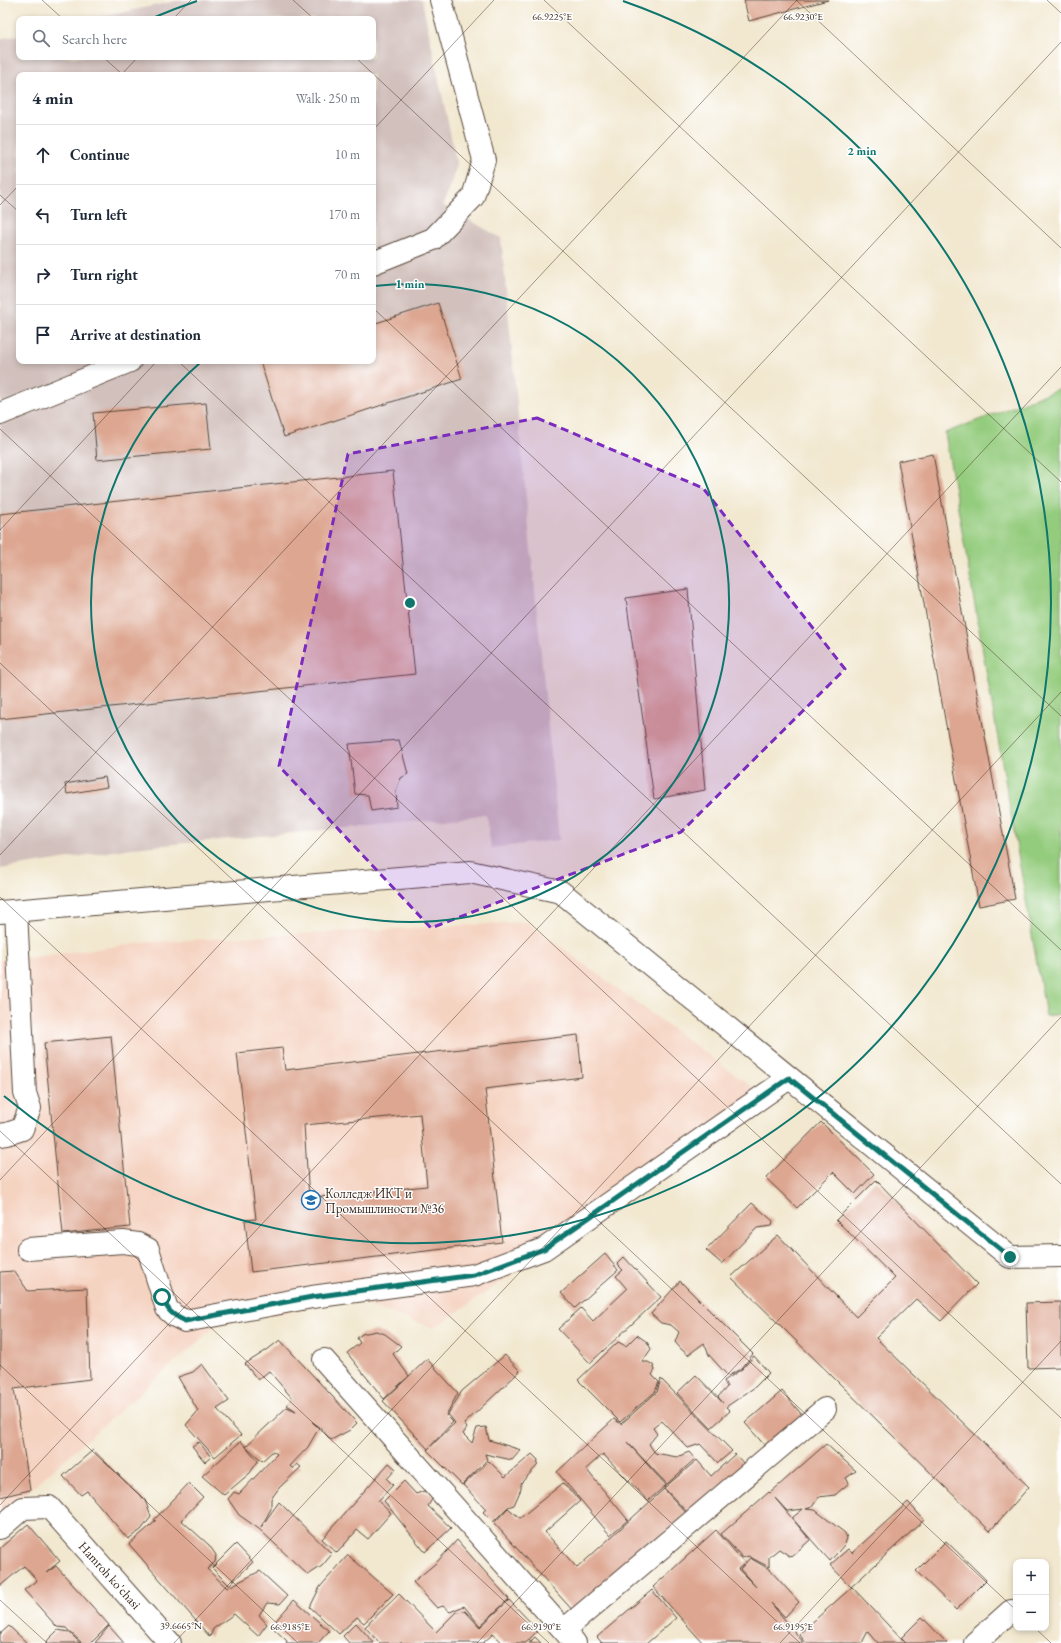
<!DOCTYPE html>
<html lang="en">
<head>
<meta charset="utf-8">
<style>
  body { margin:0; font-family:"EB Garamond",serif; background:#f2f2f3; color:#1f2937 }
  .controls { position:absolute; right:12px; bottom:12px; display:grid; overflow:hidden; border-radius:8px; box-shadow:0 2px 6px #0003 }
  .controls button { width:36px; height:36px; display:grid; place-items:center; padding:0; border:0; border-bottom:1px solid #e0e1e3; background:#fff; color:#1f2937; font:20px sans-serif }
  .stop { position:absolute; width:12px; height:12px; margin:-9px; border:3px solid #0f766e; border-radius:50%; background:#fff }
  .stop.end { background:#0f766e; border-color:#fff; box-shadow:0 1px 4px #0008 }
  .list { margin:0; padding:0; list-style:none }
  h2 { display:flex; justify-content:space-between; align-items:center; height:52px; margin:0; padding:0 16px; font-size:17px }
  h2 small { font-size:13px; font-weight:400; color:#747a83 }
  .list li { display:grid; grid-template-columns:26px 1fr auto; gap:12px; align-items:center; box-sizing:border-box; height:60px; padding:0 16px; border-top:1px solid #e0e1e3 }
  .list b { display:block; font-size:15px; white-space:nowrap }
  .list em { font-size:13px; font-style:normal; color:#747a83 }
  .icon { flex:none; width:22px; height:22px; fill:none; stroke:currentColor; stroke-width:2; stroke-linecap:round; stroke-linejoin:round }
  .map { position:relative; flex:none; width:1061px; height:1643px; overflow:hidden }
  .search { position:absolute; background:#fff; box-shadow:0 2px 6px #0003; left:16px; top:16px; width:360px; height:44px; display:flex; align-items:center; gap:10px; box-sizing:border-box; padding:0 14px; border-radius:8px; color:#747a83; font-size:15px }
  .panel { position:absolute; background:#fff; box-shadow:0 2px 6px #0003; left:16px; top:72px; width:360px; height:292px; border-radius:8px }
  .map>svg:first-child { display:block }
  .built { fill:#f5d3c1 }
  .industrial { fill:#d1c0bc; fill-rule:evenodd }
  .green { fill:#94cc7e; stroke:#687b4e }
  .building { fill:#dda690; fill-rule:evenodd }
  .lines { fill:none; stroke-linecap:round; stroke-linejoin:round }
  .minor-casing { stroke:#564639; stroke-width:24 }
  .minor { stroke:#fff; stroke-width:22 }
  .route { stroke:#0f766e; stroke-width:5 }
  .marked { fill:#7b2cbf; fill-opacity:0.2; stroke:#7b2cbf; stroke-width:3; stroke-dasharray:8 5; stroke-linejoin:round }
  .ticks { fill:none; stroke:#3b2a1e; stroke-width:1; stroke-opacity:0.45 }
  .ring { fill:none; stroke:#0f766e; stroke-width:2 }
  .labels { text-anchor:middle; stroke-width:3; stroke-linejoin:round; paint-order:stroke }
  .poi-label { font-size:13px; fill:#3b2a1e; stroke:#fff; text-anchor:start }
  .street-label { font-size:13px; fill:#3b2a1e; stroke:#fff }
  .ticks-label { font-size:10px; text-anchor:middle; fill:#3b2a1e; stroke:#fff; stroke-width:3; stroke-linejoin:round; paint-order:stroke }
  .centre { fill:#0f766e; stroke:#fff; stroke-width:2 }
  .ring-label { font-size:12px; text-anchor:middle; font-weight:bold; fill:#0f766e; stroke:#fff; stroke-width:3; stroke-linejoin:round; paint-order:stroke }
</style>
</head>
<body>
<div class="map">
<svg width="1061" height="1643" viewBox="0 0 1061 1643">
  <rect width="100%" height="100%" fill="#fff"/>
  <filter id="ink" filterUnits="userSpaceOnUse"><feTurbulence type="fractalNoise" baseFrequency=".025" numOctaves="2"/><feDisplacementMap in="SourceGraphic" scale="8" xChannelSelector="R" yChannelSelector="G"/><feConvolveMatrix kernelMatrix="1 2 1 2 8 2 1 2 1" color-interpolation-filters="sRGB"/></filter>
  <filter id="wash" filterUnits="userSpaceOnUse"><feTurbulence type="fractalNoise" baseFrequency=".012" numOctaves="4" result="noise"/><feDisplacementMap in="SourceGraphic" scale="16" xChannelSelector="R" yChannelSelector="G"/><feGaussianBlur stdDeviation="0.9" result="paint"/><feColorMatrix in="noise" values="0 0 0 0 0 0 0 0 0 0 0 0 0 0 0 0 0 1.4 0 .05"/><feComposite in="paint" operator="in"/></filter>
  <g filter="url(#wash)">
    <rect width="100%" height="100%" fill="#f2e8d0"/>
    <polygon class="built" points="527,922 768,1099 434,1328 351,1300 217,1325 0,1516 0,961 151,942"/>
    <path class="industrial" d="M181,0H422L457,165L443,205L501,238L559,840L491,848L486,815L132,848L0,869V39L19,35V57H373V19H92ZM19,75H373V361H19Z"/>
    <polygon class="green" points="1061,388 1061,1014 1046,1016 945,433"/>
    <g id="blocks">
      <g class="building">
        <polygon points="744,0 828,0 749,21"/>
        <polygon points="438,303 462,379 284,437 260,361 373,361 373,324"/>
        <polygon points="206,403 211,449 97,460 93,413"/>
        <polygon points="933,454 1015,899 979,906 898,461"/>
        <polygon points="393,471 415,674 0,719 0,514"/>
        <polygon points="688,589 705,790 654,799 626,598"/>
        <polygon points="399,740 408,774 401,778 396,790 397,807 371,811 368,795 355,794 349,744"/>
        <polygon points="105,777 107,787 67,794 65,784"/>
        <path d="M578,1035L582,1077L485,1089L502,1242L251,1272L245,1220L256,1219L237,1053L282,1048L285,1070ZM420,1114L427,1186L309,1198L304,1125Z"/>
        <polygon points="111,1036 130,1227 63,1234 44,1043"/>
        <polygon points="821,1122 874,1174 855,1194 833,1172 797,1208 766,1178"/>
        <polygon points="876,1180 977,1284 941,1321 916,1299 876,1338 1029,1487 990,1531 731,1277 778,1235 856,1317 895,1278 836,1220"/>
        <polygon points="752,1203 773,1221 772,1226 757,1228 722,1264 706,1250"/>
        <polygon points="605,1254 618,1270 575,1308 561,1293"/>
        <polygon points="624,1257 661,1297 590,1363 558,1329 581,1308 593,1321 627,1289 616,1276 623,1270 617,1264"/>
        <polygon points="14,1271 28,1291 87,1288 90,1379 14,1389 30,1490 0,1497 0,1272"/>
        <polygon points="680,1281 753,1354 742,1368 728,1376 709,1355 704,1343 688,1355 681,1349 675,1342 679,1332 671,1325 661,1323 651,1314"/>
        <polygon points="1061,1302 1061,1367 1028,1368 1026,1303"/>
        <polygon points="376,1331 385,1334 401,1346 393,1354 409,1376 384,1399 347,1353 360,1343 357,1338 362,1334"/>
        <polygon points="637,1335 647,1342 651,1349 642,1362 648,1362 653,1365 655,1370 652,1375 659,1382 655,1392 620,1422 578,1380 618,1342 626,1346"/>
        <polygon points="280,1340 357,1423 350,1430 331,1440 320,1427 312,1422 319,1428 308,1447 290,1466 293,1469 297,1464 301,1467 279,1488 271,1499 271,1509 261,1527 279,1502 332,1554 322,1566 308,1575 259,1529 239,1515 228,1499 234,1492 239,1494 277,1454 273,1451 262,1461 246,1446 287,1407 296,1411 287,1405 292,1398 269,1371 258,1380 245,1364 267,1350"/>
        <polygon points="505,1355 520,1371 464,1424 467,1428 463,1434 472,1443 477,1428 486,1427 489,1440 521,1450 512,1460 485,1454 487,1460 462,1485 427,1450 455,1423 448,1414 462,1391"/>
        <polygon points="754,1356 769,1373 755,1387 726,1407 730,1411 711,1428 677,1393 696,1375 723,1403 718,1397 727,1387 724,1381 742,1369"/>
        <polygon points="427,1359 458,1393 446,1415 453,1422 428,1449 383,1401"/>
        <polygon points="202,1364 229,1401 217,1409 241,1435 215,1457 186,1425 198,1411 178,1377 193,1372"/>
        <polygon points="661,1379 732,1451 718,1463 700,1444 688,1448 662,1421 653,1428 657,1434 649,1444 655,1453 677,1457 689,1452 695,1459 667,1484 627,1442 666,1485 648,1501 603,1454 586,1469 628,1520 610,1535 557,1472 614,1419 621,1424 657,1392"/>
        <polygon points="782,1391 803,1416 767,1448 745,1423"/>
        <polygon points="241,1441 258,1461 250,1473 224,1495 202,1476"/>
        <polygon points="199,1442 211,1457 205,1462 192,1446"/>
        <polygon points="826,1444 856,1471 846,1478 849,1483 835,1495 819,1497 812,1507 806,1509 815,1510 845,1533 847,1538 845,1544 830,1561 792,1518 803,1509 787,1511 775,1498 810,1540 791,1557 779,1549 769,1557 769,1567 748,1556 743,1558 721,1534 769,1492 770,1493"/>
        <polygon points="93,1450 145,1500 151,1517 141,1530 128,1539 87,1491 81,1495 63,1476"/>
        <polygon points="532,1454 538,1460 537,1466 521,1483 521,1489 514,1505 508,1507 493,1522 483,1512 486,1509 463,1485 489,1461 505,1477"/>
        <polygon points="735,1454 745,1465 689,1514 664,1488 697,1460 711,1476"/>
        <polygon points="389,1463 396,1469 387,1479 393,1485 378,1501 391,1513 368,1539 357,1530 337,1553 322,1539"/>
        <polygon points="404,1481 416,1494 424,1491 434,1496 428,1506 451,1528 425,1552 384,1501"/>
        <polygon points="189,1483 203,1497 181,1520 209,1545 216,1555 215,1562 207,1569 227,1588 260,1571 287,1596 280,1604 267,1603 259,1615 267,1624 258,1636 234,1614 213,1629 210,1637 129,1544 156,1521 154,1520"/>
        <polygon points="563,1483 580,1501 545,1532 577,1568 664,1489 687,1514 575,1613 494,1523 508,1508 520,1518"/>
        <polygon points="908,1502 924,1520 851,1587 830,1565 848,1549 852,1553"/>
        <polygon points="28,1524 60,1561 46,1573 56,1566 109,1625 91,1643 82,1643 66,1628 57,1627 24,1590 37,1580 24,1566 0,1586 0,1548"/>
        <polygon points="716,1530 745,1563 738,1569 756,1587 740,1569 750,1558 769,1569 799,1602 785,1617 771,1603 804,1643 703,1643 653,1587"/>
        <polygon points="457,1540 509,1599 480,1626 464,1606 450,1612 443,1606 437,1608 413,1582 436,1563"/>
        <polygon points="946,1541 986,1580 956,1610 916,1571"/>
        <polygon points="236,1544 253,1562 229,1585 212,1568"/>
        <polygon points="348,1555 393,1594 364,1623 357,1617 339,1634 310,1607 320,1587"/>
        <polygon points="852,1587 905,1643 878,1643 868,1631 862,1643 806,1643 799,1634"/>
        <polygon points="652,1590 676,1618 647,1643 602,1643 597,1637"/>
        <polygon points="399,1594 436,1632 456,1612 465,1611 480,1627 509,1600 538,1630 526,1643 503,1643 493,1634 483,1643 380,1643 365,1627"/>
        <polygon points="294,1600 329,1631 318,1643 286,1643 287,1641 271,1626"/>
        <polygon points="922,1617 947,1643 906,1643 901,1638"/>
        <polygon points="356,1623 374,1643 349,1643 343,1636"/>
        <polygon points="9,1626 27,1643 0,1643 0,1634"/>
        <polygon points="109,1626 124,1643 95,1643"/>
        <polygon points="58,1630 69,1632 80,1643 45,1643"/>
        <polygon points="535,1637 541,1643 529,1643"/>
      </g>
    </g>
  </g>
  <g filter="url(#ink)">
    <use href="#blocks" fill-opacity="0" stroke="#564639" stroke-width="1"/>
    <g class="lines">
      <defs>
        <g id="minor">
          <polyline points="373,263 433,239 473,197 484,160 441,0"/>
          <polyline points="0,414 130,361"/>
          <polyline points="0,912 470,872 561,892 1010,1257 1061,1256"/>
          <polyline points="0,1135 7,1134 22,1129 30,1108 25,1093 16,911"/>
          <polyline points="28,1249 123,1242 138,1244 148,1249 167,1309 175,1316 185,1321 312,1297 474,1275 544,1249 789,1078"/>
          <polyline points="324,1360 575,1643"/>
          <polyline points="0,1528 23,1508 49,1507 170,1643"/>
          <polyline points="564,1630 825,1409"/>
          <polyline points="975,1643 1011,1611"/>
        </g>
      </defs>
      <use href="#minor" class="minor-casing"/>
      <use href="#minor" class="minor"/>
    </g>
  </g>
  <g class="lines" filter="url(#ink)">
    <path class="route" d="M162,1297C168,1311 171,1314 185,1321L312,1297L474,1275L544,1249L789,1078L1010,1257"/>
  </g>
  <path class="marked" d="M537,418L703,488L845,669L681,832L431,928L279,766L348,454Z"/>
  <path class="ticks" d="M42,0L63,19M293,0L314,19M544,0L1061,482M796,0L1061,248M1047,0L1061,13M173,19L191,0M103,57L123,75M355,57L1061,716M121,75L138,57M373,130L494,0M0,195L19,212M0,205L19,185M373,308L1061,950M178,361L1061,1184M0,429L1061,1418M0,530L157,361M0,663L1016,1610M0,855L797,0M0,897L800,1643M0,1131L549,1643M0,1180L1061,42M0,1365L298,1643M0,1505L1061,367M0,1600L47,1643M1035,1628L1051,1643M174,1643L1061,692M477,1643L1061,1017M780,1643L1061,1341"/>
  <g class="ring">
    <path d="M374 286A319 319 0 1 1 201 362"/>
    <path d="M155 17A639 639 0 0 1 197 1M623 1A639 639 0 1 1 4 1096"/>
  </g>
  <defs>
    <symbol id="university-ring" viewBox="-11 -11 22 22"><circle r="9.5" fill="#fff" stroke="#1f6fb2" stroke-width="1.5"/><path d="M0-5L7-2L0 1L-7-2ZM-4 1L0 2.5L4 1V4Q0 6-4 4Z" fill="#1f6fb2"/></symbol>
  </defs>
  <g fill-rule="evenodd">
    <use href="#university-ring" x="300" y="1189" width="22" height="22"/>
  </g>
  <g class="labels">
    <g class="poi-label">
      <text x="325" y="1198">Колледж ИКТ и<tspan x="325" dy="15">Промышлиности №36</tspan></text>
    </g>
    <g class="street-label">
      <text transform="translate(110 1575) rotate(48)" y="5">Hamroh ko'chasi</text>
    </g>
  </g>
  <g class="ticks-label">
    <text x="552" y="20">66.9225°E</text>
    <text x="803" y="20">66.9230°E</text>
    <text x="181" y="1629">39.6665°N</text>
    <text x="290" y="1630">66.9185°E</text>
    <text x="541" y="1630">66.9190°E</text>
    <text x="793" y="1630">66.9195°E</text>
  </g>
  <circle cx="410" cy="603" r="6" class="centre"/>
  <g class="ring-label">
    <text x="862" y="155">2 min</text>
    <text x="410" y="288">1 min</text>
  </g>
</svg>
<div class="controls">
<button>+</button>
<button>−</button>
</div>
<div class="stop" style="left:162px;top:1297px"></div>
<div class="stop end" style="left:1010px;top:1257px"></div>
<div class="search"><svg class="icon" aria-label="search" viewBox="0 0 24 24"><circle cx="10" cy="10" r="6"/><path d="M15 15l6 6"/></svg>Search here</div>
<section class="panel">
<h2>4 min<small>Walk · 250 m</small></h2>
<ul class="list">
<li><svg class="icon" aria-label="ahead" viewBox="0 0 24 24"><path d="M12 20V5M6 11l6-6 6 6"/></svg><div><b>Continue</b></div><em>10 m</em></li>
<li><svg class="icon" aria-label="left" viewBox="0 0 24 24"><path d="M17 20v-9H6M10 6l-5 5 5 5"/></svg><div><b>Turn left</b></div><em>170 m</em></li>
<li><svg class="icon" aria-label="right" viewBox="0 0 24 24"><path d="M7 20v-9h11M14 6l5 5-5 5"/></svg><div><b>Turn right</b></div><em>70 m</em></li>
<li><svg class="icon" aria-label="arrive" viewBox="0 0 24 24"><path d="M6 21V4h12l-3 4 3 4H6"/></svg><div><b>Arrive at destination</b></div></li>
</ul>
</section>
</div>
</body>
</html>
